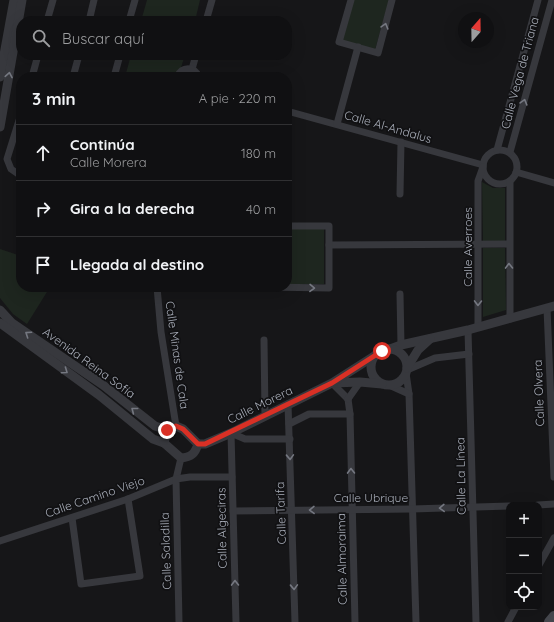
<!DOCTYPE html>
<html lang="es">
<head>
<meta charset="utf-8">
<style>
  body { margin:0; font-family:Quicksand,sans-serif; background:#19191b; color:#f1f3f6 }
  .controls { position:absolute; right:12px; bottom:12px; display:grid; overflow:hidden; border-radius:8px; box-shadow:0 4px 16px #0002 }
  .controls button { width:36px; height:36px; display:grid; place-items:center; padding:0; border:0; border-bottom:1px solid #303032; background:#101012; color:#f1f3f6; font:20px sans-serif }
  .compass { position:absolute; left:458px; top:12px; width:36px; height:36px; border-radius:50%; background:#101012; box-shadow:0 4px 16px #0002; rotate:20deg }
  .stop { position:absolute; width:12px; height:12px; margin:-9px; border:3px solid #d93025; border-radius:50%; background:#fff }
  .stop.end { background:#d93025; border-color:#fff; box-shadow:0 1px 4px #0008 }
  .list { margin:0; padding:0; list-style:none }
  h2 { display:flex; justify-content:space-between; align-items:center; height:52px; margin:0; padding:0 16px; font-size:17px }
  h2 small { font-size:13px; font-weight:400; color:#9c9d9f }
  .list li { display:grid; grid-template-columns:26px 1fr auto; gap:12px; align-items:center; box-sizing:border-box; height:56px; padding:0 16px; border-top:1px solid #303032 }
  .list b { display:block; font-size:15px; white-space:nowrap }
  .list p { margin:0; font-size:13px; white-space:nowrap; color:#9c9d9f }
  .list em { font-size:13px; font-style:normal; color:#9c9d9f }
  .icon { flex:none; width:22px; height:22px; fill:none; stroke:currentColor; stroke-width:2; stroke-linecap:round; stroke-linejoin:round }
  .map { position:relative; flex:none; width:554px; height:622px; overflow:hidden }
  .search { position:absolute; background:#101012; box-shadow:0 4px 16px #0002; left:16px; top:16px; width:276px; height:44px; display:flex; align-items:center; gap:10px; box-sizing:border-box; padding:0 14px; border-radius:16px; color:#9c9d9f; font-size:15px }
  .panel { position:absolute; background:#101012; box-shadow:0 4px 16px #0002; left:16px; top:72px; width:276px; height:220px; border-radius:16px }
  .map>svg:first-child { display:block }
  .green { fill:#1e261f }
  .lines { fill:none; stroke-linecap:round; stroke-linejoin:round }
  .minor { stroke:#37383d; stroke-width:7 }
  .tertiary { stroke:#37383d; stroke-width:9 }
  .secondary { stroke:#45474d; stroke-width:10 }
  .oneway { stroke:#757881 }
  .route { stroke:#d93025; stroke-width:5 }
  .labels { text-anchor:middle; stroke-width:3.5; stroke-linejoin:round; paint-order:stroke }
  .street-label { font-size:12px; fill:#a8adb8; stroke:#111113 }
</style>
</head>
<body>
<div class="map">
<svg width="554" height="622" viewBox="0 0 554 622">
  <rect width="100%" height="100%" fill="#161618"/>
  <g class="green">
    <polygon points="147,0 200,0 195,21 141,21"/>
    <polygon points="353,0 389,0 375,50 342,41"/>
    <polygon points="131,55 185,55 178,77 125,77"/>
    <polygon points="482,182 493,188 505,188 505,241 483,241"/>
    <rect x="287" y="229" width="37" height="55"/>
    <polygon points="483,248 505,248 506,310 483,317"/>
    <polygon points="0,249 21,256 21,287 50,287 27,324 13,314 0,298"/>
  </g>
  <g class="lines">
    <g class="minor">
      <polyline points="351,0 339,42 378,53 392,0"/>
      <polyline points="47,21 53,0"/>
      <polyline points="89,21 94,0"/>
      <polyline points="129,21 135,0"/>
      <polyline points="206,21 212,0"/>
      <polyline points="192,69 196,55"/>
      <polyline points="32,77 38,55"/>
      <polyline points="73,77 79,55"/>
      <polyline points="114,77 120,55"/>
      <path d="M177,77C182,66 194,66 199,77"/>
      <polyline points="287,111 483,165"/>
      <polyline points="21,114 7,159 11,169 21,176"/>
      <polyline points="337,124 358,47"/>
      <circle cx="500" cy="167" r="17"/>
      <polyline points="497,150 538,0"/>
      <polyline points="510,152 552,0"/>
      <polyline points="516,172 554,183"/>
      <polyline points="400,194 401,142"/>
      <polyline points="329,245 509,244"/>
      <polyline points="157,287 161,332 176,426"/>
      <polyline points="267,287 329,288 329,226 287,226"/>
      <polyline points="400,294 401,345"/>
      <polyline points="547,308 554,477"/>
      <polyline points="510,319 510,181"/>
      <polyline points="478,327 478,181 483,167"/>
      <polyline points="468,330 476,622"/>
      <polyline points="264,340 265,415"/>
      <polyline points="407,370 435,358 469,354"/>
      <polyline points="406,373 409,394 416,622"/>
      <polyline points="332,383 348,399"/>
      <polyline points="389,385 409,394"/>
      <polyline points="348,399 350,414 355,622"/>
      <polyline points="348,399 360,382"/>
      <polyline points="288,404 295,622"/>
      <polyline points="289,424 309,414 350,414"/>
      <polyline points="538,505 554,504"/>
      <polyline points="233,511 412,509 509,506"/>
      <polyline points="72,518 81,584 140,576 128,499"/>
      <polyline points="0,541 128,499 176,479 181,458"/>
      <polyline points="539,565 554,538"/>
      <polyline points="179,622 176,479 190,477 232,477"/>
      <polyline points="236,622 231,433 245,439 290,439"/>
      <polyline points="508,622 516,607"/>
    </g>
    <g class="tertiary">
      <polyline points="0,77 14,0"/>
      <polyline points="0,127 22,0"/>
      <polyline points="0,310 12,323 103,385 155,426 167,430"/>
      <polyline points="0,323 99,395 153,439 164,443"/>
      <polyline points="390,349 401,345 468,330 554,306"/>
      <circle cx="389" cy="367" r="18"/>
      <polyline points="407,368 418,350 430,339"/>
      <polyline points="333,383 360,382 382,384"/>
      <path d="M176,426L183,429L198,444C195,454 191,457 181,458L164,443L167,430Z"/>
      <polyline points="198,444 205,444 231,433 332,383 379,353"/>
    </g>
    <polyline class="secondary" points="549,622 554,616"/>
  </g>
  <defs><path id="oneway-chevron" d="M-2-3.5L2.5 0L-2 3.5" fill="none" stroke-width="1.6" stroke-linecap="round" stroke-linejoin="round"/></defs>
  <g class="oneway">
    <use href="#oneway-chevron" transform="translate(385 26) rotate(-74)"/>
    <use href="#oneway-chevron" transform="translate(9 75) rotate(-80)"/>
    <use href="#oneway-chevron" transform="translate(524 102) rotate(-74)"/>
    <use href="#oneway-chevron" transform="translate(509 266) rotate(-91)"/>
    <use href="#oneway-chevron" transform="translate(312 288) rotate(1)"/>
    <use href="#oneway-chevron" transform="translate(478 303) rotate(91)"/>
    <use href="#oneway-chevron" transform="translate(28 334) rotate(-146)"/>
    <use href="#oneway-chevron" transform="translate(65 371) rotate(35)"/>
    <use href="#oneway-chevron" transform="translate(134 410) rotate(-142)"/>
    <use href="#oneway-chevron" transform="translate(290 457) rotate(88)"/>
    <use href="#oneway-chevron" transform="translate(351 471) rotate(-91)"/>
    <use href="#oneway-chevron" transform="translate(442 508) rotate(178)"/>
    <use href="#oneway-chevron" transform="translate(312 510) rotate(179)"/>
    <use href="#oneway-chevron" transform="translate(235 583) rotate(-91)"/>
    <use href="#oneway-chevron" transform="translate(294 587) rotate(88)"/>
  </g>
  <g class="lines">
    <polyline class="route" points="167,430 176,426 183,429 198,444 205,444 332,383 382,351"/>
  </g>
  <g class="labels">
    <g class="street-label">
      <text transform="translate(520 73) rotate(-75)" y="4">Calle Vega de Triana</text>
      <text transform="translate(388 127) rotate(16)" y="4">Calle Al-Andalus</text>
      <text transform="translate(468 247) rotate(-90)" y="4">Calle Averroes</text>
      <text transform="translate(177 355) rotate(82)" y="4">Calle Minas de Cala</text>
      <text transform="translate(89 363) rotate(36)" y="4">Avenida Reina Sofía</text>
      <text transform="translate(539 393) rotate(-92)" y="4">Calle Olvera</text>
      <text transform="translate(260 405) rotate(-26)" y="4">Calle Morera</text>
      <text transform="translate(461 476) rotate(-91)" y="4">Calle La Línea</text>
      <text transform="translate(95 497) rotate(-19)" y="4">Calle Camino Viejo</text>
      <text x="371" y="502">Calle Ubrique</text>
      <text transform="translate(281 513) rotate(-92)" y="4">Calle Tarifa</text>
      <text transform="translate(222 528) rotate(-91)" y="4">Calle Algeciras</text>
      <text transform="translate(166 551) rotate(-92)" y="4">Calle Saladilla</text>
      <text transform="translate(342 559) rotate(-91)" y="4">Calle Almoraima</text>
    </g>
  </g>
</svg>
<div class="controls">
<button>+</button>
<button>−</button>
<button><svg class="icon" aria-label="locate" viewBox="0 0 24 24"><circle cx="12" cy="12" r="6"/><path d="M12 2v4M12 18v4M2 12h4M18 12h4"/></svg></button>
</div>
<svg class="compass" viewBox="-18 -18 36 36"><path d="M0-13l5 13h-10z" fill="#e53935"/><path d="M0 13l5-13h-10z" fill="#9c9d9f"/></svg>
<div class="stop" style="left:382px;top:351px"></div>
<div class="stop end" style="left:167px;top:430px"></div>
<div class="search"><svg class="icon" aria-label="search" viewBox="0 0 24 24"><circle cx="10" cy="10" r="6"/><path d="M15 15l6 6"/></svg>Buscar aquí</div>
<section class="panel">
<h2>3 min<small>A pie · 220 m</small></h2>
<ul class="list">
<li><svg class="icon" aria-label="ahead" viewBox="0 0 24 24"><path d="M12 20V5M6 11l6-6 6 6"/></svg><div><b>Continúa</b><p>Calle Morera</p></div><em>180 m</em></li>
<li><svg class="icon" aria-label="right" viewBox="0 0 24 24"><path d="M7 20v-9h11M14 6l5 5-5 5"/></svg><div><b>Gira a la derecha</b></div><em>40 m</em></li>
<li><svg class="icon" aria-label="arrive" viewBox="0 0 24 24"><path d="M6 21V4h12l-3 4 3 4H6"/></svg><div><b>Llegada al destino</b></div></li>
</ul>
</section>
</div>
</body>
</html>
